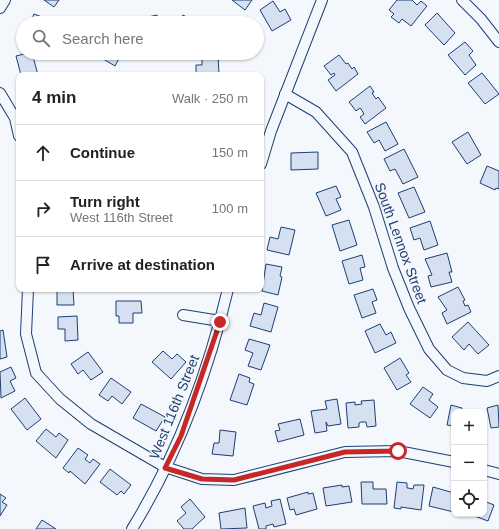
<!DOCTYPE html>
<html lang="en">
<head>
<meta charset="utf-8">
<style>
  body { margin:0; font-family:Arial,sans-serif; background:#f2f2f2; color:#222 }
  .controls { position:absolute; right:12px; bottom:12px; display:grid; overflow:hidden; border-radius:8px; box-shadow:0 1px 3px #0004 }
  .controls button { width:36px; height:36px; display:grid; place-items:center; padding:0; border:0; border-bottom:1px solid #e0e0e0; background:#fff; color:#222; font:20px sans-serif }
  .stop { position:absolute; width:12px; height:12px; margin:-9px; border:3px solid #c62828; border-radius:50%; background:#fff }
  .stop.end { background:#c62828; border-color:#fff; box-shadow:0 1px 4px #0008 }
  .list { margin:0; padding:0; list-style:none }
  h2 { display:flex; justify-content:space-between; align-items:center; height:52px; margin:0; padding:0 16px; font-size:17px }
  h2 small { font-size:13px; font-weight:400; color:#767676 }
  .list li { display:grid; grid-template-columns:26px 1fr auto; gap:12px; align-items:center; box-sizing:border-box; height:56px; padding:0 16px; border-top:1px solid #e0e0e0 }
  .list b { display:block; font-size:15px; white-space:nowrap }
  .list p { margin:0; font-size:13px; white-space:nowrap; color:#767676 }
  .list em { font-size:13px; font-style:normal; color:#767676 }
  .icon { flex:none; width:22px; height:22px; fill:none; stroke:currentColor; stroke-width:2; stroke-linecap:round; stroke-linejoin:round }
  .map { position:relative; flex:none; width:499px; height:529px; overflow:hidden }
  .search { position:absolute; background:#fff; box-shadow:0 1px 3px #0004; left:16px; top:16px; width:248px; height:44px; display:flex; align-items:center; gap:10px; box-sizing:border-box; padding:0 14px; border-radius:22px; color:#767676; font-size:15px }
  .panel { position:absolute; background:#fff; box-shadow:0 1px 3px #0004; left:16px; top:72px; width:248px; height:220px; border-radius:8px }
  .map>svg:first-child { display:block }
  .building { fill:#d5e0f0; stroke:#1d3f73 }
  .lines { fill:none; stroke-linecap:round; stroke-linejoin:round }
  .street-casing { stroke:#1d3f73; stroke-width:12 }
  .street { stroke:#f4f7fb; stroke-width:10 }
  .route { stroke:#c62828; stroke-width:5 }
  .labels { text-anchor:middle; stroke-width:3; stroke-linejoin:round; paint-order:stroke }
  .street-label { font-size:14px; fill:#1d3f73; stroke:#f4f7fb }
</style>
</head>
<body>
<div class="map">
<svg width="499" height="529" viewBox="0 0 499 529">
  <rect width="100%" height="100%" fill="#f4f7fb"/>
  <g class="building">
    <polygon points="44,0 59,0 54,7"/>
    <polygon points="232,0 252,0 245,10"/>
    <polygon points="397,0 412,0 417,5 421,1 427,6 411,26 402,19 399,23 391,17 394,14 389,10"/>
    <polygon points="273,1 280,12 285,9 291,20 272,31 260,10"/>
    <polygon points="437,13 455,33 444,45 425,25"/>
    <polygon points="34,14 47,19 45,23 30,23"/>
    <polygon points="157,15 159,23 131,23 130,21"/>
    <polygon points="183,15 192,20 190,23 176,23"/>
    <polygon points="23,23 23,35 18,33"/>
    <polygon points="465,42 473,51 469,55 476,65 465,75 448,55"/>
    <polygon points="28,53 32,53 38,75 21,75 16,56"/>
    <polygon points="93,53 118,53 121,55 115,66"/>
    <polygon points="218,54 219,75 196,75 196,65 202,65 202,55"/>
    <polygon points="339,55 346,64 348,63 352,69 354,67 358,74 336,91 328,80 335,75 334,73 331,75 324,66"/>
    <polygon points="482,73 499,94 485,104 468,83"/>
    <polygon points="370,86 374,92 372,93 376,99 378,97 386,108 365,124 360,117 364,114 361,109 360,108 356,111 349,102"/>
    <polygon points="386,122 398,144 385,151 379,140 374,143 367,132"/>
    <polygon points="468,132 481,155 467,164 452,142"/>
    <polygon points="404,149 418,177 403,184 395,169 390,171 384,159"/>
    <polygon points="318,152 318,169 291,170 291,153"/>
    <polygon points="487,166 499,171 499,189 496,188 495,190 480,183"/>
    <polygon points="336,186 341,197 336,199 341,210 326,216 316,193"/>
    <polygon points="414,187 425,212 409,218 398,193"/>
    <polygon points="349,220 357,245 340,251 332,225"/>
    <polygon points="430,221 438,245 424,250 420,238 414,240 410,228"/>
    <polygon points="281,227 295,230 289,255 267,250 270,237 278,239"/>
    <polygon points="447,253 452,272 449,272 452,282 431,287 428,276 432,275 425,259"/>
    <polygon points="362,255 365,267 360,268 363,280 349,284 342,261"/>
    <polygon points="266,264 282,267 280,276 282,277 278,295 262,291"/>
    <polygon points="458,287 465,300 463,301 465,306 468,305 471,312 447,324 442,313 447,310 438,297"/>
    <polygon points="57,289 73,289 74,305 57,305"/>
    <polygon points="373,289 377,300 372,302 376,313 362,318 354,295"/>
    <polygon points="116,301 141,301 142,313 133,313 133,323 119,323 119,316 116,316"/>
    <polygon points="264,303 278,307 271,332 250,326 254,313 261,315"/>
    <polygon points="77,316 78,340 65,341 65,329 58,329 58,317"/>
    <polygon points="468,322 489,345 478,354 469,344 464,350 452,337"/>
    <polygon points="380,324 386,335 391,332 396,343 375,353 365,331"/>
    <polygon points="3,330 7,357 0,359 0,331"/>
    <polygon points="249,339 270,345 261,370 248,366 253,353 245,350"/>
    <polygon points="163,351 172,359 177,354 186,362 171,379 152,362"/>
    <polygon points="88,352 103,372 91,380 83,370 78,374 71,364"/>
    <polygon points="400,358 409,373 406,375 411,382 397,390 384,368"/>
    <polygon points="11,367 16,378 10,381 15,391 1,398 0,372"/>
    <polygon points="239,374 250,378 249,382 254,384 247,405 230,400"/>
    <polygon points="111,378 131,392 122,404 112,396 108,401 99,395"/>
    <polygon points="423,387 433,394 429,400 438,407 430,418 410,404"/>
    <polygon points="25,398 41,419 27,430 11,409"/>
    <polygon points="337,399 341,424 328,426 326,422 327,431 315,433 311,411 327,409 325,401"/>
    <polygon points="374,400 376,426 367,427 366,422 361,422 359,423 359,427 348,428 346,403 355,402 355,405 362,404 361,401"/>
    <polygon points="141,404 165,417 156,431 133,418"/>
    <polygon points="451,405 462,408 461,410 471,412 454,412 454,426 447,425"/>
    <polygon points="498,405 499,427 491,428 487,408"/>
    <polygon points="300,419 304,435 278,442 275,431 280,430 278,424"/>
    <polygon points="46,429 56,437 59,433 68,440 56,458 36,441"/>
    <polygon points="220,430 236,432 233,456 212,454 214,443 219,443"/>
    <polygon points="78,448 88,455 85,459 86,460 90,463 93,459 100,464 85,484 70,471 69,473 63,468"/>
    <polygon points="110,469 131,485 124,494 121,491 117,495 100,482"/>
    <polygon points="361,482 373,482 373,489 386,489 387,504 362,504"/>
    <polygon points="397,482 407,483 407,488 408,488 413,489 414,485 424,485 421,510 401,507 401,509 394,508"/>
    <polygon points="342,485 342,487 349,486 352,502 326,506 323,488"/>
    <polygon points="433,487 454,493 454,512 429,506"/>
    <polygon points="308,492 308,494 313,493 317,509 296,515 294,509 290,510 287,498"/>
    <polygon points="0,494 6,498 2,502 7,505 0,516"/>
    <polygon points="190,499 205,517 192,529 184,529 177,521 186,513 181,507"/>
    <polygon points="280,499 286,524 274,527 273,524 266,526 266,529 259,529 253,506 265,503 266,508 272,506 271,501"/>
    <polygon points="484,501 494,505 488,521 469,514 484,514"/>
    <polygon points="245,508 247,528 221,529 219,513"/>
    <polygon points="42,520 56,529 36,529"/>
  </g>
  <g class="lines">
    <defs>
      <g id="street">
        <polyline points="462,0 481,19 499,42"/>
        <polyline points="0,8 5,0"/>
        <polyline points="0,93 15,118 19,136"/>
        <polyline points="285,94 316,112 352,152 374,207 393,268 409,308 429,349 447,370 463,378 487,381 499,376"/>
        <polyline points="261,164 271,131 322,0"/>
        <polyline points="28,289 26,334 36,373 60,399 91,424 165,467 202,479 234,480 345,452 398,451 454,462"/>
        <polyline points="183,315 220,321"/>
        <polyline points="484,470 499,474"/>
        <path d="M132,529C177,456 208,373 228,289"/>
      </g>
    </defs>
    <use href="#street" class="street-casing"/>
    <use href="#street" class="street"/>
  </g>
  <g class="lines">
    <polyline class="route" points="220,322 181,436 165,468 202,479 234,480 345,452 398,451"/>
  </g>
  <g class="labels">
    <g class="street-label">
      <text transform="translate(401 243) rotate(70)" y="5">South Lennox Street</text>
      <text transform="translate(174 407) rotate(-68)" y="5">West 116th Street</text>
    </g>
  </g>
</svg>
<div class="controls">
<button>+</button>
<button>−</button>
<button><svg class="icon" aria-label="locate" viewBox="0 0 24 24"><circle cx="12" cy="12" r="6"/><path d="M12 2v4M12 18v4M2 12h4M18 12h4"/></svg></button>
</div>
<div class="stop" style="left:398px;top:451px"></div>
<div class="stop end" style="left:220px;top:322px"></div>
<div class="search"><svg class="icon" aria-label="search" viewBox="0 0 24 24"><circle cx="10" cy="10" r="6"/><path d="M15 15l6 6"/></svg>Search here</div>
<section class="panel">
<h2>4 min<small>Walk · 250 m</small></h2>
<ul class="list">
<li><svg class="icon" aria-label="ahead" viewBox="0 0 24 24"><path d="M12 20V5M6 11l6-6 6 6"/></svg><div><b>Continue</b></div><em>150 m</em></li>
<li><svg class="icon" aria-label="right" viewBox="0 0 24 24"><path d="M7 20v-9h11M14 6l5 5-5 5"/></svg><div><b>Turn right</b><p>West 116th Street</p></div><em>100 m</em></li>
<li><svg class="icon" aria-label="arrive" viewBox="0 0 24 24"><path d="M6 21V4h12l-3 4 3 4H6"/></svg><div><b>Arrive at destination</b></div></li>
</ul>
</section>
</div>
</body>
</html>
